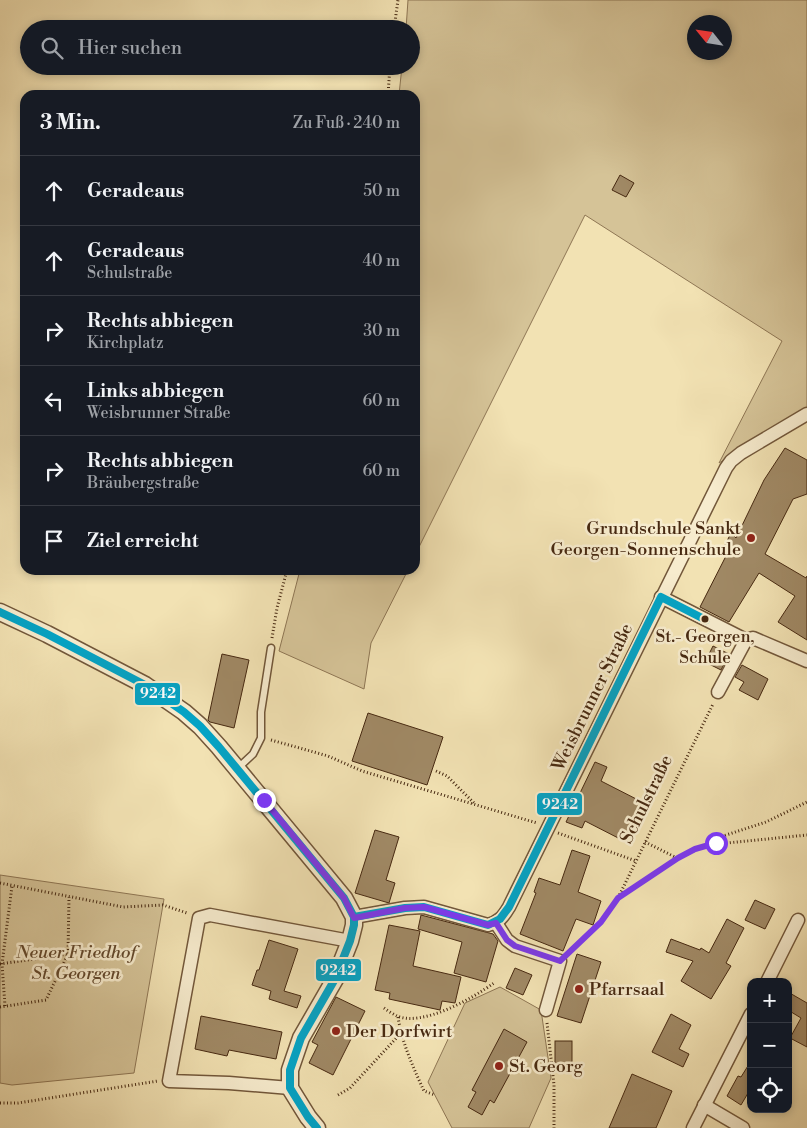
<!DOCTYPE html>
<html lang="de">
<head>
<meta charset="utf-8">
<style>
  body { margin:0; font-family:"Libre Bodoni",serif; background:#242831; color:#f1f3f6 }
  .controls { position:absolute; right:15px; bottom:15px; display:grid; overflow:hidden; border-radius:10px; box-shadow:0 2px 8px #0003 }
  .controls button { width:45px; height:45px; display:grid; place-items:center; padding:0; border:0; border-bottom:1px solid #363941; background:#171b24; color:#f1f3f6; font:25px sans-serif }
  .compass { position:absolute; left:687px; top:15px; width:45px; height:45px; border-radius:50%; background:#171b24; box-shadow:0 2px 8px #0003; rotate:300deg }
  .stop { position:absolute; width:15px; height:15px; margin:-11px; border:4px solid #7c3aed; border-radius:50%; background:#fff }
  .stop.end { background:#7c3aed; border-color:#fff; box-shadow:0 1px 5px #0008 }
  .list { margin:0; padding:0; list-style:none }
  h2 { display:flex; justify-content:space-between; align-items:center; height:65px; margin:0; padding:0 20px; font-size:21px }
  h2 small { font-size:16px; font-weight:400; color:#9ea1a6 }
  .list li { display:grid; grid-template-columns:32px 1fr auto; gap:15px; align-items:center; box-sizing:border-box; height:70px; padding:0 20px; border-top:1px solid #363941 }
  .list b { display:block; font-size:19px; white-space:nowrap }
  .list p { margin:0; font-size:16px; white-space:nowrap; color:#9ea1a6 }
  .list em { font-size:16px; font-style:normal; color:#9ea1a6 }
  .icon { flex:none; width:28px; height:28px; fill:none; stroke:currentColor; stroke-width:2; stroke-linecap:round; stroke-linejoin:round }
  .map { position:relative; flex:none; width:807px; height:1128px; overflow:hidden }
  .search { position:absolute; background:#171b24; box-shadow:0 2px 8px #0003; left:20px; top:20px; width:400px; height:55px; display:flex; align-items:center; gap:12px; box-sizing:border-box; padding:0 18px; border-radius:28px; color:#9ea1a6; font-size:19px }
  .panel { position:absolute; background:#171b24; box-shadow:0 2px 8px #0003; left:20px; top:90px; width:400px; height:485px; border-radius:15px }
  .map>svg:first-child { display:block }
  .green { fill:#d5c397; stroke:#8e7654; fill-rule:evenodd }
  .building { fill:#a08965; stroke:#472911 }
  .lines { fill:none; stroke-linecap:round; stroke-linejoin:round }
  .service-casing { stroke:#72573a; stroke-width:9 }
  .minor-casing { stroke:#72573a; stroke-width:15 }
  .tertiary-casing { stroke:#72573a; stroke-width:19 }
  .path { stroke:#472911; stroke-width:3; stroke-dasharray:1 2.5; stroke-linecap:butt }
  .service { stroke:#f7ecce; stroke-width:6 }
  .minor { stroke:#f7ecce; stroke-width:12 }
  .tertiary { stroke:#f7ecce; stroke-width:16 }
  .bus-1-casing { stroke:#f7ecce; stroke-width:11 }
  .bus-1 { stroke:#04a3c5; stroke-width:8 }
  .route { stroke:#7c3aed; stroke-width:6 }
  .poi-dot { fill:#8f2418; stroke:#f7ecce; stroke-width:2 }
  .bus-dot { fill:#472911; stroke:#f7ecce; stroke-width:2 }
  .labels { text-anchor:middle; stroke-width:5; stroke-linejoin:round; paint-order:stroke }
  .bus-label { font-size:17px; fill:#472911; stroke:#f7ecce }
  .poi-label { font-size:18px; fill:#472911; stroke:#f7ecce; text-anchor:start }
  .street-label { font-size:18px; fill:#472911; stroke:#f7ecce }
  .park-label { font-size:18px; font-style:italic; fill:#63482c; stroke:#f7ecce }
  .line-badge { stroke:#f7ecce; stroke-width:2 }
  .badge-label { font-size:14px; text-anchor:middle; font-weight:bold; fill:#fff }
</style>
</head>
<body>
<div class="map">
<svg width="807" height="1128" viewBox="0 0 807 1128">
  <rect width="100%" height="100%" fill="#f2e2b3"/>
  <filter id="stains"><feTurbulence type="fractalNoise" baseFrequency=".004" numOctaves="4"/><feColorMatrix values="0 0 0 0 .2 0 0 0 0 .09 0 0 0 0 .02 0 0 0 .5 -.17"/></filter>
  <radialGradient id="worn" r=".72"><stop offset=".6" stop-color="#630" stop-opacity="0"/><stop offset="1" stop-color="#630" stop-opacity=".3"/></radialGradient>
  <g class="green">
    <path d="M408,0H807V409L719,463L782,341L585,215L415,555V95H399L402,66H411V29H406ZM694,22H724V52H694Z"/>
    <polygon points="300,570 408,570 371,643 364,689 279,651"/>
    <polygon points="0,875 164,899 134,1073 12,1085 0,1083"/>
    <polygon points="500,987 541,1010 551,1078 529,1128 452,1128 428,1082 465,1003"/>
  </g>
  <g class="building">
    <polygon points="620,175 634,183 626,197 612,190"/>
    <polygon points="785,448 807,460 807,494 793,499 765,554 806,578 807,576 807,640 778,622 795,596 759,573 729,622 700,607 727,554 721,553 731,533 736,538 764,480"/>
    <polygon points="713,646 729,654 721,670 705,662"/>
    <polygon points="222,654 249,660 234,728 210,722 208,720"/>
    <polygon points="742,665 768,679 758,700 739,690 744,682 735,677"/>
    <polygon points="368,713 443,737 427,785 352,761"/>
    <polygon points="595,762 607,767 601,781 646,804 626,842 585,821 582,828 566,822"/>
    <polygon points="375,830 399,837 386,880 395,883 389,903 355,893"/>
    <polygon points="572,850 590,856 578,892 601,901 593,925 576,919 563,951 520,934 536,893 534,892 539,878 560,885"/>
    <polygon points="755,900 775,909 765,929 745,920"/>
    <polygon points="421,915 493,934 498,941 486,982 454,973 462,942 418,929"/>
    <polygon points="727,919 744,928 726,963 731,966 711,999 681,981 693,961 666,952 671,939 700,950 701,948 709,953"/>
    <polygon points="389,925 420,931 413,966 461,977 455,1003 442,1001 440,1010 389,999 390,993 375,990"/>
    <polygon points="269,940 298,949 284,991 301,996 297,1008 269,999 271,991 252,985 257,970 259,970"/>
    <polygon points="577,954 601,962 581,1023 557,1016"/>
    <polygon points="515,968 532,975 523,995 506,988"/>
    <polygon points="788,992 807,1003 807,1047 790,1038 801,1018 788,1010"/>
    <polygon points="336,997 365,1011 333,1075 309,1063 318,1045 312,1042"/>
    <polygon points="671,1014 691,1025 679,1049 689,1054 683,1067 652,1052"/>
    <polygon points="201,1016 282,1032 276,1059 229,1050 227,1056 195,1049"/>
    <polygon points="504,1029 527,1042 494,1103 490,1100 482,1115 468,1107 476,1092 472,1090"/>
    <rect x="555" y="1041" width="17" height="26"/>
    <polygon points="751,1061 751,1088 741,1105 727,1096 738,1076 741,1077"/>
    <polygon points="632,1074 672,1091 656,1128 609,1128"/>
  </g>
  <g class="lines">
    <defs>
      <polyline id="service" points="238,768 253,754 261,738 261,712 271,648"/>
      <g id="minor">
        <polyline points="661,597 746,640 753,638 807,661"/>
        <polyline points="718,692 746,640"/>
        <path d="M354,917L405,908L424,907L488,925C499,922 503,917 509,907L726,468L731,461L741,453L807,414"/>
        <polyline points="496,923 507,940 515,946 560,961 546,1010"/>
        <polyline points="767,982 798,920"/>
        <polyline points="290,1088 229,1083 169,1081 199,918 210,915 350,941"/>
        <polyline points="704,1105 743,1128"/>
        <polyline points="693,1128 751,1014"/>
      </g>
      <polyline id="tertiary" points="0,612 47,634 145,685 184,712 200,726 219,747 344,898 354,917 354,925 350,941 335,979 301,1038 290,1070 290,1088 308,1117 317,1128"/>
    </defs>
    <use href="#service" class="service-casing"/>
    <use href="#minor" class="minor-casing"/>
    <use href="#tertiary" class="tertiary-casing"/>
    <g class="path">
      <polyline points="394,29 398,0"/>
      <polyline points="388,95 390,66"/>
      <polyline points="272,638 277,608 287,570"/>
      <polyline points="271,740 328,756 362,771 537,823"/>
      <polyline points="436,771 447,776 475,804"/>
      <polyline points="558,833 636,861"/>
      <polyline points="645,842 677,858"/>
      <polyline points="717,842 723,836 766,822 807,802"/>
      <polyline points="0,883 123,907 163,905 187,913"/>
      <polyline points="619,898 678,858 707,845 807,835"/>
      <polyline points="569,952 601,922 618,898 713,704"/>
      <polyline points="0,964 68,954"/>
      <polyline points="5,1006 2,964 12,886"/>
      <polyline points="0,1007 46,1000 68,954 69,897"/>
      <path d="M384,1008C388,1011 393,1014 397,1016C423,1027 473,998 494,983"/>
      <path d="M398,1017C402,1043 413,1067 424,1091L435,1095"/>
      <polyline points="547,1023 554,1085 554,1128"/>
      <polyline points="338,1095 350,1088 401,1033"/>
      <polyline points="0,1103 18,1103 158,1081"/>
    </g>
    <use href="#service" class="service"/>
    <use href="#minor" class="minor"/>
    <use href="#tertiary" class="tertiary"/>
    <defs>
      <g id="bus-1">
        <polyline points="0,612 47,634 145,685 184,712 200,726 219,747 344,898 354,917 354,925 350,941 335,979 301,1038 290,1070 290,1088 308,1117 317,1128"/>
        <polyline points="354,917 405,908 424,907 488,925 500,919 509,907 661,597 706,620"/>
      </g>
    </defs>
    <use href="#bus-1" class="bus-1-casing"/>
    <use href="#bus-1" class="bus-1"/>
  </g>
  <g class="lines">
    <polyline class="route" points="264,800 344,898 354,918 405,908 424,907 488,925 496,923 507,940 515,946 560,961 601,922 618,898 678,858 695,849 716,843"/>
  </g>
  <g class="poi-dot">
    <circle cx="751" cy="538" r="5"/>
    <circle cx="579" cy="989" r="5"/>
    <circle cx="336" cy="1031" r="5"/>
    <circle cx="499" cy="1066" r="5"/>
  </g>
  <circle class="bus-dot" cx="705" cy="619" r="4.5"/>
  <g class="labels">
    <g class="bus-label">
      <text x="705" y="642">St.- Georgen,<tspan x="705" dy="21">Schule</tspan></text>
    </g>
    <g class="poi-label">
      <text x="741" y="534" text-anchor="end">Grundschule Sankt<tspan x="741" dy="21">Georgen-Sonnenschule</tspan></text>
      <text x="589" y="995">Pfarrsaal</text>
      <text x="346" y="1037">Der Dorfwirt</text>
      <text x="509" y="1072">St. Georg</text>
    </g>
    <g class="street-label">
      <text transform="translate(592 697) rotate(-64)" y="6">Weisbrunner Straße</text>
      <text transform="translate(646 799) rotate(-64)" y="6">Schulstraße</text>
    </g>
    <g class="park-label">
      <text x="76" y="958">Neuer Friedhof<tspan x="76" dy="21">St. Georgen</tspan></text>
    </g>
  </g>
  <g class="line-badge">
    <rect x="134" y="682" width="47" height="24" rx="5" fill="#04a3c5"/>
    <rect x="536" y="792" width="47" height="24" rx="5" fill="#04a3c5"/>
    <rect x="315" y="958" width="47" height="24" rx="5" fill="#04a3c5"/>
  </g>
  <g class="badge-label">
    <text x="158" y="698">9242</text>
    <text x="560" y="809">9242</text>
    <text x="338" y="975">9242</text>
  </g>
  <rect width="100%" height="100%" filter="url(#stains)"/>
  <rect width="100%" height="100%" fill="url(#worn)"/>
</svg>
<div class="controls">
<button>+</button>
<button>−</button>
<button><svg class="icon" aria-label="locate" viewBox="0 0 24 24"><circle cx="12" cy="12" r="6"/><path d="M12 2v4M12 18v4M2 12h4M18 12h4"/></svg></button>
</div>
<svg class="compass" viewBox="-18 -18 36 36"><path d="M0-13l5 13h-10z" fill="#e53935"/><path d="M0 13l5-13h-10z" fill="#9ea1a6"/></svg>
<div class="stop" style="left:716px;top:843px"></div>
<div class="stop end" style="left:264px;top:800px"></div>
<div class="search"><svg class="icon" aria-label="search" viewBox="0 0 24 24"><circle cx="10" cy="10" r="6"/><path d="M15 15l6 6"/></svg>Hier suchen</div>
<section class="panel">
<h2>3 Min.<small>Zu Fuß · 240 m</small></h2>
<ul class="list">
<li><svg class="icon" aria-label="ahead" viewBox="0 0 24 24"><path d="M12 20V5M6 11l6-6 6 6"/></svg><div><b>Geradeaus</b></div><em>50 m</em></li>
<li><svg class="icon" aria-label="ahead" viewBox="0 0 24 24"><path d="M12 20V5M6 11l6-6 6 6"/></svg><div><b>Geradeaus</b><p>Schulstraße</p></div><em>40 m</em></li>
<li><svg class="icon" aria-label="right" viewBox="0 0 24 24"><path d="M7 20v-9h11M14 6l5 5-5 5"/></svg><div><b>Rechts abbiegen</b><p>Kirchplatz</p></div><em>30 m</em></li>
<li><svg class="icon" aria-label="left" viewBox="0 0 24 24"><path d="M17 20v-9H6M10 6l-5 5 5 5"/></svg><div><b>Links abbiegen</b><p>Weisbrunner Straße</p></div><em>60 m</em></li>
<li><svg class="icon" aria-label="right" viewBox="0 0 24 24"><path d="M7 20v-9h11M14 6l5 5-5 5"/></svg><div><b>Rechts abbiegen</b><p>Bräubergstraße</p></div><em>60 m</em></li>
<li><svg class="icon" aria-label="arrive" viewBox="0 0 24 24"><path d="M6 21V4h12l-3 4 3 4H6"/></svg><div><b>Ziel erreicht</b></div></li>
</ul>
</section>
</div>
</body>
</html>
